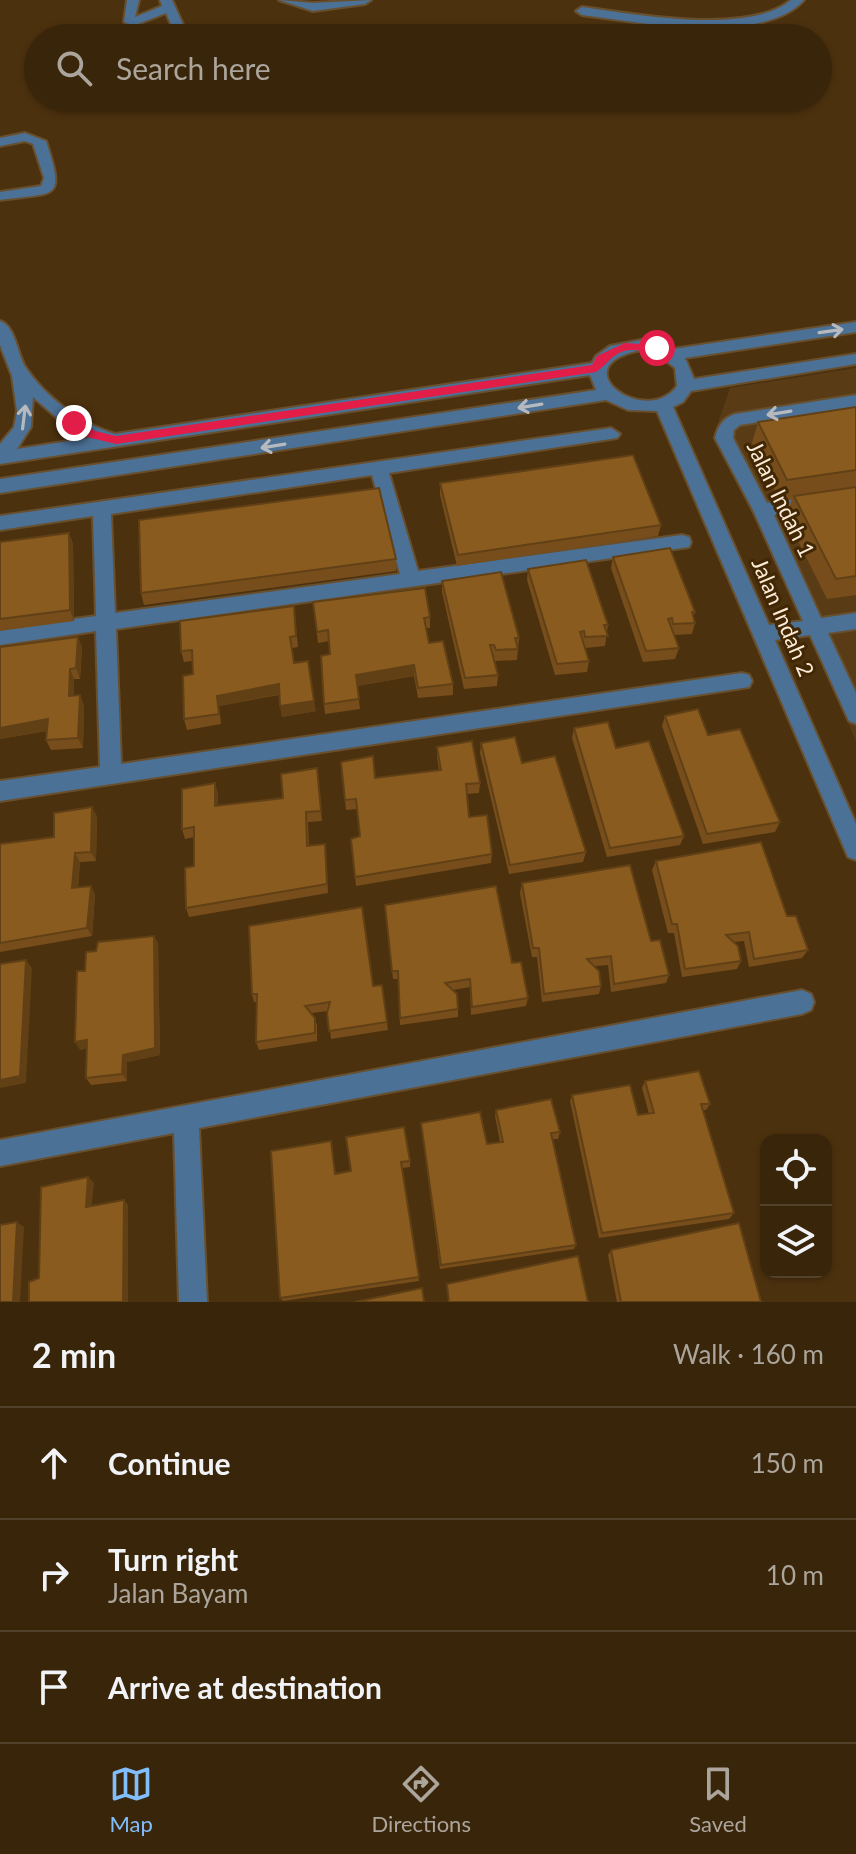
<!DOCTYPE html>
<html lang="en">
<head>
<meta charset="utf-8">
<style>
  body { margin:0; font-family:Lato,sans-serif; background:#443118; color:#f1f3f6 }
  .controls { position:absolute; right:24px; bottom:24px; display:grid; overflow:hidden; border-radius:16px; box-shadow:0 2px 6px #0004 }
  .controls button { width:72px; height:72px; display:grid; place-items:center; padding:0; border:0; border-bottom:2px solid #53422b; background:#39250a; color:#f1f3f6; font:40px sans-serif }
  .stop { position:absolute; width:24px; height:24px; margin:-18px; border:6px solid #e11d48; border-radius:50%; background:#fff }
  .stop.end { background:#e11d48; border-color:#fff; box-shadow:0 2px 8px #0008 }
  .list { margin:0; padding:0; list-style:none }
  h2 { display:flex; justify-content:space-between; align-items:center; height:104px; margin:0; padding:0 32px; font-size:34px }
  h2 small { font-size:26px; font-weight:400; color:#aba59c }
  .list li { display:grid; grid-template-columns:52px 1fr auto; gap:24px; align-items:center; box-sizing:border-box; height:112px; padding:0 32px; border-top:2px solid #53422b }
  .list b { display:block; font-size:30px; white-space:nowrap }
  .list p { margin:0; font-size:26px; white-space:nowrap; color:#aba59c }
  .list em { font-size:26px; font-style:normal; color:#aba59c }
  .icon { flex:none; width:44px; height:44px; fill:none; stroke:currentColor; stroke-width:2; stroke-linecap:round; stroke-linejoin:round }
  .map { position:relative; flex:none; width:856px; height:1302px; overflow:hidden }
  .search { position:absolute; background:#39250a; box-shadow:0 2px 6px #0004; left:24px; right:24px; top:24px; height:88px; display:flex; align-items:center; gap:20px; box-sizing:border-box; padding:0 28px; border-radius:44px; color:#aba59c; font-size:30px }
  .sheet { height:440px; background:#39250a }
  nav { display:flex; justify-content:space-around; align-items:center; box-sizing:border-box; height:112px; border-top:2px solid #53422b; background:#39250a; font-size:22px; color:#aba59c }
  nav a { display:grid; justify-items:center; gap:4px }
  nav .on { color:#80bdfa }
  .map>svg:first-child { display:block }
  .built { fill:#593b15 }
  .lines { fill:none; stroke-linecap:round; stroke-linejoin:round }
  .minor-casing { stroke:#684f2e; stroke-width:4 }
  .minor { fill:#4c7196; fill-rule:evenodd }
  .wall { fill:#774e1b }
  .shaded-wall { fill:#614016 }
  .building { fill:#8a5b1f; stroke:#614016; stroke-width:2 }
  .oneway { stroke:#b6babe }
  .route { fill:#e11d48 }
  .labels { text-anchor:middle; stroke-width:6; stroke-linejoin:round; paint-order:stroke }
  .street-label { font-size:22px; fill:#fcebd8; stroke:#412703 }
</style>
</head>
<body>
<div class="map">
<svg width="856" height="1302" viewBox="0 0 856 1302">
  <rect width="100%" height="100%" fill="#4c310e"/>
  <polygon class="built" points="856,368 856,741 774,557 713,437 730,388"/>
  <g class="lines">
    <defs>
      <g id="minor">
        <polygon points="127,0 139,0 135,17 162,6 160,0 172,0 189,38 177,38 166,13 133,26 124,22"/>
        <polygon points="279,0 313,3 371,0 365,4 313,11"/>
        <path d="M791,0H804C763,46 636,22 582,15L576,11L582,7C634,14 747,36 791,0Z"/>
        <path d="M25,133L46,141C66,202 56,192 0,200V192L41,186L44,178L33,144L25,141L0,146V138Z"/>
        <path d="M0,321C16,326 17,355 26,368C46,398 82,424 115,434L592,363L596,356L610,346L641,340L673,349L856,322V332L685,358L694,379L856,354V364L691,391L683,402L673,407L769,625L803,621L753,510L715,438C718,426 723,418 735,414L856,395V407L740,425L734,430L733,438L767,503L856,490V504L774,515L821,618L856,613V629L828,633L856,693V724L849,721L810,635L775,640L856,824V860L848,857L845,850L657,411L628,410L606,400L0,493V479L596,390L590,375L0,464V444L14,427L17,411L12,376L0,345ZM641,350L661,357L675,368L677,386C646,429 559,366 641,350ZM33,397L65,425L89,438L17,449L31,427Z"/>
        <path d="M611,428L620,434L617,438L389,473L418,571L682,535L689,537L691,542L689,547L116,629L121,764L742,673L749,675L752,681L749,687L0,801V781L100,767L96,631L0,645V629L96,616L93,516L0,530V516ZM372,475L400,574L115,613L111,514Z"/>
        <polygon points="802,990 811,994 814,1002 811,1010 802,1014 199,1128 207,1302 179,1302 174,1133 0,1166 0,1140"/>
      </g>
    </defs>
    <use href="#minor" class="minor-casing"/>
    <use href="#minor" class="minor"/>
  </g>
  <g class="wall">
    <polygon points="856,407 856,595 827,599 786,517 792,499 780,501 752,443 758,422"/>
    <polygon points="440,483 661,525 658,536 457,566 440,495"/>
    <polygon points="69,533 73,544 74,621 0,631 0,542"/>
    <polygon points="613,557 695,612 693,618 695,623 692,634 674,635 679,648 675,659 643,662 611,568"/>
    <polygon points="396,559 396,571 144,605 141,593"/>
    <polygon points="528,569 608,625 605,646 585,648 589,661 587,672 555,675 527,580"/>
    <polygon points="442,581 519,638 517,660 495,661 498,675 497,686 464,689 442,592"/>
    <polygon points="313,602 430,617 430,628 426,628 429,643 453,684 453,695 418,698 414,676 357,686 360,709 325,714 324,704 330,654 329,641 318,643"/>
    <polygon points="294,606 298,647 292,648 294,663 316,711 282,717 279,695 219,706 221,724 187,730 184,719 193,674 192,661 184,662 181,651"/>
    <polygon points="78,637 82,648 80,679 74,679 74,696 80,695 84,706 83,748 51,750 46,740 47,731 0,739 0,647"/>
    <polygon points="665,716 708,735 780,822 775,832 703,844 662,726"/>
    <polygon points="574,728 616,748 684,836 680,845 607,857 572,738"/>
    <polygon points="481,743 522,763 586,852 583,862 509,874 480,753"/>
    <polygon points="437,747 480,783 479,793 467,794 469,817 492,854 491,863 356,886 351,839 360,836 357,809 346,810 341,762 375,778 439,770 437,757"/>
    <polygon points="317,768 322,821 308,822 309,846 326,853 328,893 189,917 186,908 194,866 194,837 185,839 182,829 218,793 218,805 283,798"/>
    <polygon points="97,816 96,861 80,862 78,888 91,886 95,895 92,936 0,952 0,844 54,837"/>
    <polygon points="656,861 787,916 808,950 802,958 749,967 744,941 734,942 741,961 737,969 682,977 674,933 668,933 652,870"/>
    <polygon points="522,883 651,941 669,975 666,983 611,992 608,965 595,966 601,986 599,994 542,1002 537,957 532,957 520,893"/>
    <polygon points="385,905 512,963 528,998 526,1006 471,1015 470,987 453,990 458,1009 458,1017 400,1025 398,979 393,979"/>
    <polygon points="154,936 158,944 160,1055 127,1062 127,1081 91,1085 86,1078 87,1048 80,1050 85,971 96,951"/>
    <polygon points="382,985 388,1030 331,1039 328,1011 311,1013 315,1018 317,1025 317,1041 259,1050 256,1042 257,1002 254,1002 252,994"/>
    <polygon points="645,1081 710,1104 706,1110 703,1110 734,1213 729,1219 599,1238 570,1101 572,1095 638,1115 649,1114 642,1088"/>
    <polygon points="496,1110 560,1132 558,1139 552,1139 576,1245 574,1249 440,1269 421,1123 487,1144 500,1142 495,1116"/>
    <polygon points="346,1137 410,1161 410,1167 402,1168 419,1281 283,1301 280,1298 331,1141 335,1173 351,1171"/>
    <polygon points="611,1250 761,1302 617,1302 608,1255"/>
  </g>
  <g class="shaded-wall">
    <polygon points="69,533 73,544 74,621 70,610"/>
    <polygon points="78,637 82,648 80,679 76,668"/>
    <polygon points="414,665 414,676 357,686 356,675"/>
    <polygon points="70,669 74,679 74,707 69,696"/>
    <polygon points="279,684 281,694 219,706 221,724 217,696"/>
    <polygon points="80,695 84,706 83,748 78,738"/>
    <polygon points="314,701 316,711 282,717 280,706"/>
    <polygon points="48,719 53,730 0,739 0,728"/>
    <polygon points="215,783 218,793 218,815 215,806"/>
    <polygon points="92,807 97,816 96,861 91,852"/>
    <polygon points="75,853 80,862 77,897 72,888"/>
    <polygon points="91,886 95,895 92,936 87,928"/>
    <polygon points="154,936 158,944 160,1055 127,1062 127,1081 122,1074 123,1055"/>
    <polygon points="26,960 32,968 26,1083 0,1088 0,1080"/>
    <polygon points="87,1040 92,1047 80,1050 75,1042"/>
    <polygon points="88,1177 94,1183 91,1212 86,1207"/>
    <polygon points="124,1200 128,1205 128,1302 123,1302"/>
    <polygon points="17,1222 24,1227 20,1302 13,1302"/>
  </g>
  <g class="building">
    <polygon points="856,407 856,470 787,480 758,422"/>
    <polygon points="633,455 661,525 458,555 440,483"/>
    <polygon points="856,487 856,576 836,579 794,496"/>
    <polygon points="379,488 396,559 141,593 139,520"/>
    <polygon points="69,533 70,610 0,619 0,542"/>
    <polygon points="670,548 695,612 692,612 695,623 673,624 672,618 668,619 679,648 646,651 613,557"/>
    <polygon points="586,560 608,625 604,625 608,636 585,637 584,631 580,632 589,661 557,664 528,569"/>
    <polygon points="501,572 519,638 515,638 518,649 496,650 494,645 490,645 498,675 465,678 442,581"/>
    <polygon points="425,588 430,617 424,618 429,643 443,641 453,684 418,688 414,665 356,675 359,699 324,704 321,656 330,654 328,630 317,632 313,602"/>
    <polygon points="294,606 296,636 290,637 294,663 308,661 314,701 280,706 279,684 217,696 219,714 184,719 183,676 193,674 192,650 181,651 180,621"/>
    <polygon points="78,637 76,668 70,669 69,696 80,695 78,738 46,740 48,719 0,728 0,647"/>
    <polygon points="698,709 708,735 740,729 780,822 707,834 665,716"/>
    <polygon points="608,722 616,748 649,741 684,836 610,848 574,728"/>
    <polygon points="515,737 522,763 555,756 586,852 510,865 481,743"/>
    <polygon points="472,741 480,783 466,784 469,817 487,815 492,854 355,877 351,839 360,836 356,799 345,800 341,762 373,756 375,778 441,770 437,747"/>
    <polygon points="317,768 321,811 306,812 307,846 325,844 327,884 186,908 185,868 194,866 194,827 182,829 182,789 215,783 215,806 283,798 281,774"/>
    <polygon points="92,807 91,852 75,853 72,888 91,886 87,928 0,943 0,844 54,837 54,813"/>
    <polygon points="761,842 787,916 796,916 808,950 754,959 749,932 726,935 738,946 741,961 685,969 677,924 672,924 656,861"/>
    <polygon points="630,865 651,941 660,940 669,975 614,984 611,956 587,959 599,971 601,986 544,994 539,948 533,948 522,883"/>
    <polygon points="496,886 512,963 521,962 528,998 472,1007 470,979 445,983 457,994 458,1009 400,1018 398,971 392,971 385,905"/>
    <polygon points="362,907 373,986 382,985 387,1022 329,1031 327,1013 330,1002 305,1006 315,1018 315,1033 256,1042 257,994 252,994 249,926"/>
    <polygon points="154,936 155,1048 123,1055 122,1074 86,1078 87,1040 75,1042 77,971 85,971 86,952 96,951 98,942"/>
    <polygon points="26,960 20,1076 0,1080 0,964"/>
    <polygon points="699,1071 710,1104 701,1104 734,1213 602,1233 572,1095 630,1085 638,1115 654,1113 645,1081"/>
    <polygon points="551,1099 560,1132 551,1133 576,1245 441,1265 421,1123 480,1112 487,1144 503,1142 496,1110"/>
    <polygon points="404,1127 410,1161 401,1162 419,1277 280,1298 271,1151 331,1141 335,1174 351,1171 346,1137"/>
    <polygon points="88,1177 86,1207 124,1200 123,1302 29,1302 29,1282 39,1278 41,1187"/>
    <polygon points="17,1222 13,1302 0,1302 0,1225"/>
    <polygon points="739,1223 761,1302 621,1302 611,1250"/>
    <polygon points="578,1256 588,1302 449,1302 447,1284"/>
    <polygon points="422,1288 424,1302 355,1302"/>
  </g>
  <defs><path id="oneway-shaft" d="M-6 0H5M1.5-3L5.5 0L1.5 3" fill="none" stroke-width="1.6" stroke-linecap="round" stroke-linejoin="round" transform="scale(2)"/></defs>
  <g class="oneway">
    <use href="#oneway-shaft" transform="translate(831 331) rotate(-8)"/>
    <use href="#oneway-shaft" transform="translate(530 406) rotate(171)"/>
    <use href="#oneway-shaft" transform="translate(779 413) rotate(171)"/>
    <use href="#oneway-shaft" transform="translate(24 417) rotate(-83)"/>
    <use href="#oneway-shaft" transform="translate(273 446) rotate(171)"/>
  </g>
  <path class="route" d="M625,343L657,345L662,348C652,355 641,349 629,350C613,352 607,365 596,372L116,444L87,437L68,423L74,419L95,431L116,436L592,365L597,356Z"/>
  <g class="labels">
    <g class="street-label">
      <text transform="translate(781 499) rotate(64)" y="8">Jalan Indah 1</text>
      <text transform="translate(783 617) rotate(67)" y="8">Jalan Indah 2</text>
    </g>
  </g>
</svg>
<div class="controls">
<button><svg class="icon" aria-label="locate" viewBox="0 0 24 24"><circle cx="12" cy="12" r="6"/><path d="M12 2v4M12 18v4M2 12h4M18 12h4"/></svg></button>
<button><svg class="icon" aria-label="layers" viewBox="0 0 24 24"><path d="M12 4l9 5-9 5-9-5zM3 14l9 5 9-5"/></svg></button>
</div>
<div class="stop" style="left:657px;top:348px"></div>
<div class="stop end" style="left:74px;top:423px"></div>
<div class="search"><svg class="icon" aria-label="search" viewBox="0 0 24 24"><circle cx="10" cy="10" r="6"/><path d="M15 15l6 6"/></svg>Search here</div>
</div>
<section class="sheet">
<h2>2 min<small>Walk · 160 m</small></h2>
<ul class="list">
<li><svg class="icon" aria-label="ahead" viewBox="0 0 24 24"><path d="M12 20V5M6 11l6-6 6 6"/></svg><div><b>Continue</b></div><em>150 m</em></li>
<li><svg class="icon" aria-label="right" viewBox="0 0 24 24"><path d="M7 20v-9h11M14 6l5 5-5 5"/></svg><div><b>Turn right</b><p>Jalan Bayam</p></div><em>10 m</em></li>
<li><svg class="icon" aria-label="arrive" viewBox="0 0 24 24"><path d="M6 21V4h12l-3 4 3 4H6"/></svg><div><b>Arrive at destination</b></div></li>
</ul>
</section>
<nav>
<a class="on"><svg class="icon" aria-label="map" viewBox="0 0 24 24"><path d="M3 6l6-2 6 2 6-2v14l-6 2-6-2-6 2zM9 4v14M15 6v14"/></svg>Map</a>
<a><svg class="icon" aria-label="directions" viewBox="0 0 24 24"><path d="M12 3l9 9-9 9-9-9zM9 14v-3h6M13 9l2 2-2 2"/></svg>Directions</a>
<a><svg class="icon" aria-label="saved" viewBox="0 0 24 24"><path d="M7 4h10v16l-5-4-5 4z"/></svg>Saved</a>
</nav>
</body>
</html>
